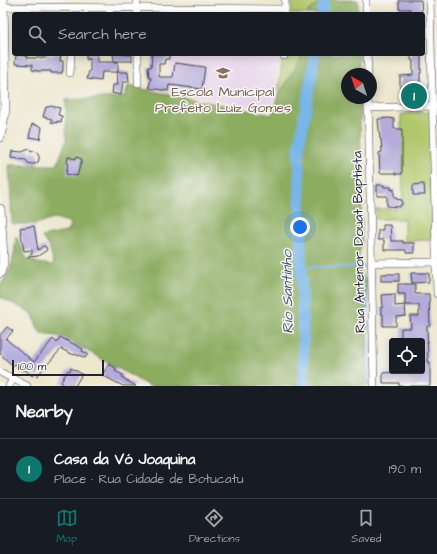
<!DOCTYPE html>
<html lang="en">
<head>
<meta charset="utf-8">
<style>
  body { margin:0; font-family:"Architects Daughter",sans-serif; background:#20242c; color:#f1f3f6 }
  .controls { position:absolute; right:12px; bottom:12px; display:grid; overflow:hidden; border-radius:4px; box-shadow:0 2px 10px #0003 }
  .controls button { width:36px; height:36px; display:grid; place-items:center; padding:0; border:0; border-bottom:1px solid #363941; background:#171b24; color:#f1f3f6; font:20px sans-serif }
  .compass { position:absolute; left:341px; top:68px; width:36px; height:36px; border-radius:50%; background:#171b24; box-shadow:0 2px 10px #0003; rotate:321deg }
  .scale { position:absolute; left:12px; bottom:10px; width:92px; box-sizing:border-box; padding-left:4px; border:2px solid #22223b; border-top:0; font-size:11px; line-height:14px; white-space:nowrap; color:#22223b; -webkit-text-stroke:3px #f6f6f2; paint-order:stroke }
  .you { position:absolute; left:300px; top:227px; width:14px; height:14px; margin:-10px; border:3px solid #fff; border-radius:50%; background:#1a73e8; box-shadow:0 0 0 6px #1a73e833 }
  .badge { display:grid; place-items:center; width:26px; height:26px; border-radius:50%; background:#0f766e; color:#fff; font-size:13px; font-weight:700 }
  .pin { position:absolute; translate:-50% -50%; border:2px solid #fff; box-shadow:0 1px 4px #0006 }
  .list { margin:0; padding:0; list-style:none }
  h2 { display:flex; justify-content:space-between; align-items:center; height:52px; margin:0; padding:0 16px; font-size:17px }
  h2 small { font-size:13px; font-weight:400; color:#9ea1a6 }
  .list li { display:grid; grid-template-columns:26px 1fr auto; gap:12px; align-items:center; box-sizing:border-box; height:60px; padding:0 16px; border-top:1px solid #363941 }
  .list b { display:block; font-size:15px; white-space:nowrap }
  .list p { margin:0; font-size:13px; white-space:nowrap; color:#9ea1a6 }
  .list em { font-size:13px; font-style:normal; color:#9ea1a6 }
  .icon { flex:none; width:22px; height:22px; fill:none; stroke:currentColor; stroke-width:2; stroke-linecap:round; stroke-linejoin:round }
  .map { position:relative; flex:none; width:437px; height:386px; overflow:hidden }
  .search { position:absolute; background:#171b24; box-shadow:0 2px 10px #0003; left:12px; right:12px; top:12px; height:44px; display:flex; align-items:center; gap:10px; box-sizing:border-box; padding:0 14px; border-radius:4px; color:#9ea1a6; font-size:15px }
  .sheet { height:112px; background:#171b24 }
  nav { display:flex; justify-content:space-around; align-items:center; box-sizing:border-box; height:56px; border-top:1px solid #363941; background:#171b24; font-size:11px; color:#9ea1a6 }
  nav a { display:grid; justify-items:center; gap:2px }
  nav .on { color:#0f766e }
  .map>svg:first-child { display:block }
  .built { fill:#e9d2ed }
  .green { fill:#b1c76c; stroke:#6a7454 }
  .forest { fill:#8cac60; stroke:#57674e }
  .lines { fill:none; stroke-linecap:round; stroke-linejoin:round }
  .stream { stroke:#77b5ea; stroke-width:2 }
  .river { stroke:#77b5ea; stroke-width:11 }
  .building { fill:#b4abdb }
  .minor-casing { stroke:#404051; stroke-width:8 }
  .tertiary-casing { stroke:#404051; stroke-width:10 }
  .minor { stroke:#fff; stroke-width:7 }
  .tertiary { stroke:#fff; stroke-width:9 }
  .labels { text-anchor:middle; stroke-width:3; stroke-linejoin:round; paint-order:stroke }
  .education-label { font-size:14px; fill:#785e54; stroke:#f6f6f2 }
  .street-label { font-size:14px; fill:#22223b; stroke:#f6f6f2 }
  .water-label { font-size:15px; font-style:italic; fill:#405578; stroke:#f6f6f2 }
</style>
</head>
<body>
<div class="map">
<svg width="437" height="386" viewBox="0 0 437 386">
  <rect width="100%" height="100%" fill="#f6f6f2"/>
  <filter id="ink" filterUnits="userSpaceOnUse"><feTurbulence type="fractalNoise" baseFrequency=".025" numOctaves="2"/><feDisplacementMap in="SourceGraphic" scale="8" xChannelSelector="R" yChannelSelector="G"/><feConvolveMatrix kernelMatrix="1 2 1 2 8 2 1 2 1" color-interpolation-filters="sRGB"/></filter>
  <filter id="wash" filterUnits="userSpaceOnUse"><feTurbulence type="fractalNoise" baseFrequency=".012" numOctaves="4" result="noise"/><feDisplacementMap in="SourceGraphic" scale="16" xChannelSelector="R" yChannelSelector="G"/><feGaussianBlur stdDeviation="0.9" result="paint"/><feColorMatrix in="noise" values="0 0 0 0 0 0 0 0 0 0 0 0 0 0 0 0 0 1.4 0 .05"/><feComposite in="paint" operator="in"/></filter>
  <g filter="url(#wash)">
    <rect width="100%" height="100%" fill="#ede7ce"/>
    <polygon class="built" points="170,54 279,54 273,109 169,92"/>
    <g class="green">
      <polygon points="291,0 318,0 318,4 309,11 308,14 290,14 292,7"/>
      <polygon points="289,54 301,54 301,59 278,97 282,59 289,59"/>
      <polygon points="429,112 431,114 433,240 404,241 404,219 376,219 376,209 403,208 401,115 402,114"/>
    </g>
    <g class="forest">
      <polygon points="318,0 358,0 358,14 308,14 309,11 318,4"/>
      <path d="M301,54H359V74H347V98H360L362,243C357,258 355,268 366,281L367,386H149L63,337L41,334L37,327L33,314L0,297V285C13,271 14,255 16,237L22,248L26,258L38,263L54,265L50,249L42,237L66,232L70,228L69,222L55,218L36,224H12L9,165H57L66,141V100L125,97L128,86L272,115L278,97L301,59Z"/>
    </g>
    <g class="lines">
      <polyline class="stream" points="301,267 367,267 369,386"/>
      <g class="river">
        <polyline points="322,14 324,0"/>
        <polyline points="304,386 299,148 315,54"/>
      </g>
    </g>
    <g id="blocks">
      <g class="building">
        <polygon points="399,0 421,0 422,14 410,14 410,9 399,9"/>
        <polygon points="45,54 61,54 60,61 63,61 63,71 62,71 62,73 51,73 51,71 38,71 32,70 32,65 15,64 16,55 27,56 27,58 45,58"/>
        <polygon points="86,54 97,54 97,62 118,62 118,72 102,72 101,81 87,79 89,71 90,71 90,59 86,59"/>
        <polygon points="113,54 132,55 132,61 114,61"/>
        <polygon points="152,54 169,54 169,59 165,59 164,64 159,64 159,77 173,77 175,63 205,67 202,89 169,85 168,91 149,88 151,77 149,77 148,67 151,67"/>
        <polygon points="412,54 421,54 421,73 420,73 420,101 408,102 408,99 400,100 400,76 413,75 413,61 411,60 411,55"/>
        <polygon points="117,72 128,72 129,82 123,82 121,95 112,93 113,85 118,85"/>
        <polygon points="50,106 60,108 58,115 62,116 61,122 57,121 57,123 51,122 52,119 43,117 46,107 49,107"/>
        <polygon points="389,118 394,119 394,129 402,129 402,174 396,174 396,173 380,173 379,153 382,152 381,139 380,139 378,119"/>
        <polygon points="32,124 42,127 40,139 29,137"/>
        <polygon points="29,149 31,152 34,151 37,153 39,156 39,159 38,162 35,164 31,164 28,163 26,160 11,158 12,151 22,152"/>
        <polygon points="68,157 76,159 76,157 82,159 77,176 66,174 68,163 67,163"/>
        <polygon points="424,184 425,195 413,195 413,185"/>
        <polygon points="377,185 384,185 384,187 391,187 391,190 394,189 394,197 396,197 396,199 402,200 402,205 400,205 400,207 387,206 387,196 377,196"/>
        <polygon points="383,225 390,225 391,241 403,241 403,243 414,243 414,253 406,253 406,250 384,250 384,240 378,240 378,230 383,230"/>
        <polygon points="34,226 38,250 43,246 46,247 47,250 38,256 28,257 32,254 32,250 24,251 20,228"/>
        <polygon points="411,273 429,273 429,282 412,283"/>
        <rect x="381" y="274" width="18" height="7"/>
        <polygon points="398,284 415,284 415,294 429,294 430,326 427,326 428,362 430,362 430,386 399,386 399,383 383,383 383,373 400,372 400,371 407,371 407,373 422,373 422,341 401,341 401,328 411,328 410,316 419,316 419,305 405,305 405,294 398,294"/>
        <polygon points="395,294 395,306 405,305 406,316 396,317 396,326 383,326 383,314 381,314 381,307 383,307 382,295"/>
        <polygon points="7,327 13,331 6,339 34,362 53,339 57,343 60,337 83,349 82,351 88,354 85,358 79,355 79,356 75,354 74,355 61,349 37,376 35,374 32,376 25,370 23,371 15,364 13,366 0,354 0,335"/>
        <polygon points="109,364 116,368 115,371 123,375 122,378 136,386 123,386 102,375"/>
        <polygon points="71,368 82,374 75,386 62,386 63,384 61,382 68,370 70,371"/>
      </g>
    </g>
  </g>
  <g filter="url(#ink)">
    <use href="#blocks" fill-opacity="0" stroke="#404051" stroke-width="1"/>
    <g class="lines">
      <defs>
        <g id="minor">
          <polyline points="137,0 137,14"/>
          <polyline points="366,0 366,14"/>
          <polyline points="430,0 437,294"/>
          <polyline points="0,7 285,9"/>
          <polyline points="285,14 285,0"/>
          <polyline points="138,54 138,83"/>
          <polyline points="367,54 368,74"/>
          <polyline points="284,56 284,54"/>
          <polyline points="70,73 71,54"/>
          <polyline points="368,98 374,386"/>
          <polyline points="368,108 436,106"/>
          <polyline points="371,263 437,262"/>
          <polyline points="0,372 27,386"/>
          <polyline points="9,386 13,379"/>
        </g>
        <g id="tertiary">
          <polyline points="0,137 4,116 5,108 3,0"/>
          <polyline points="0,209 3,257 3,263 0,273"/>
        </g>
      </defs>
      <use href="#minor" class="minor-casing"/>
      <use href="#tertiary" class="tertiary-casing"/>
      <use href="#minor" class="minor"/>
      <use href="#tertiary" class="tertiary"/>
    </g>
  </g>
  <defs>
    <symbol id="school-bare" viewBox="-9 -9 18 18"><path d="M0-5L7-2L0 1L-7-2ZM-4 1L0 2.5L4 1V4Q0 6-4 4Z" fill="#8d6e63" stroke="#f6f6f2" stroke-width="2.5" paint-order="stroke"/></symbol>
  </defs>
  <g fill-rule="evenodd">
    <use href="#school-bare" x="213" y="63" width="20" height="20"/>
  </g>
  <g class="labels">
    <g class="education-label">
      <text x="223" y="96">Escola Municipal<tspan x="223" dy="16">Prefeito Luiz Gomes</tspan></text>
    </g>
    <g class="street-label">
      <text transform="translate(358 242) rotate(-91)" y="5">Rua Antenor Douat Baptista</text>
    </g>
    <g class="water-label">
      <text transform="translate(287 292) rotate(-91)" y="5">Rio Santinho</text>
    </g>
  </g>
</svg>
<div class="controls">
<button><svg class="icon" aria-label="locate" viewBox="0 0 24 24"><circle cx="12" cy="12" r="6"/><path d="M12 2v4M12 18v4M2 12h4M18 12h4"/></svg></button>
</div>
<svg class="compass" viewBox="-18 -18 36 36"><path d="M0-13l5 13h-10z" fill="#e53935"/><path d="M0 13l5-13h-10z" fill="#9ea1a6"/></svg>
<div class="scale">100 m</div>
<div class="you"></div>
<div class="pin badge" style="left:414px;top:96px">1</div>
<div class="search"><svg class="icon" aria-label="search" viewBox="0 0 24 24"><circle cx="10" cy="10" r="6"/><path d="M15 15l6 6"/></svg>Search here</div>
</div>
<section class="sheet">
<h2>Nearby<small></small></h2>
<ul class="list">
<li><span class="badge">1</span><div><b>Casa da Vó Joaquina</b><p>Place · Rua Cidade de Botucatu</p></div><em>190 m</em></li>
</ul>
</section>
<nav>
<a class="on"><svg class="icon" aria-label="map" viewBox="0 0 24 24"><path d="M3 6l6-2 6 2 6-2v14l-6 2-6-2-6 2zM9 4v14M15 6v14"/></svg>Map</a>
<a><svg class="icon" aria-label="directions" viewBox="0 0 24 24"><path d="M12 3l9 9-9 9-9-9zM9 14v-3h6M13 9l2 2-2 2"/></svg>Directions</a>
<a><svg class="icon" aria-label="saved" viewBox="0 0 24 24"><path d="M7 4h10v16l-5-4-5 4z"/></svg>Saved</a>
</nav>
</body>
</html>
